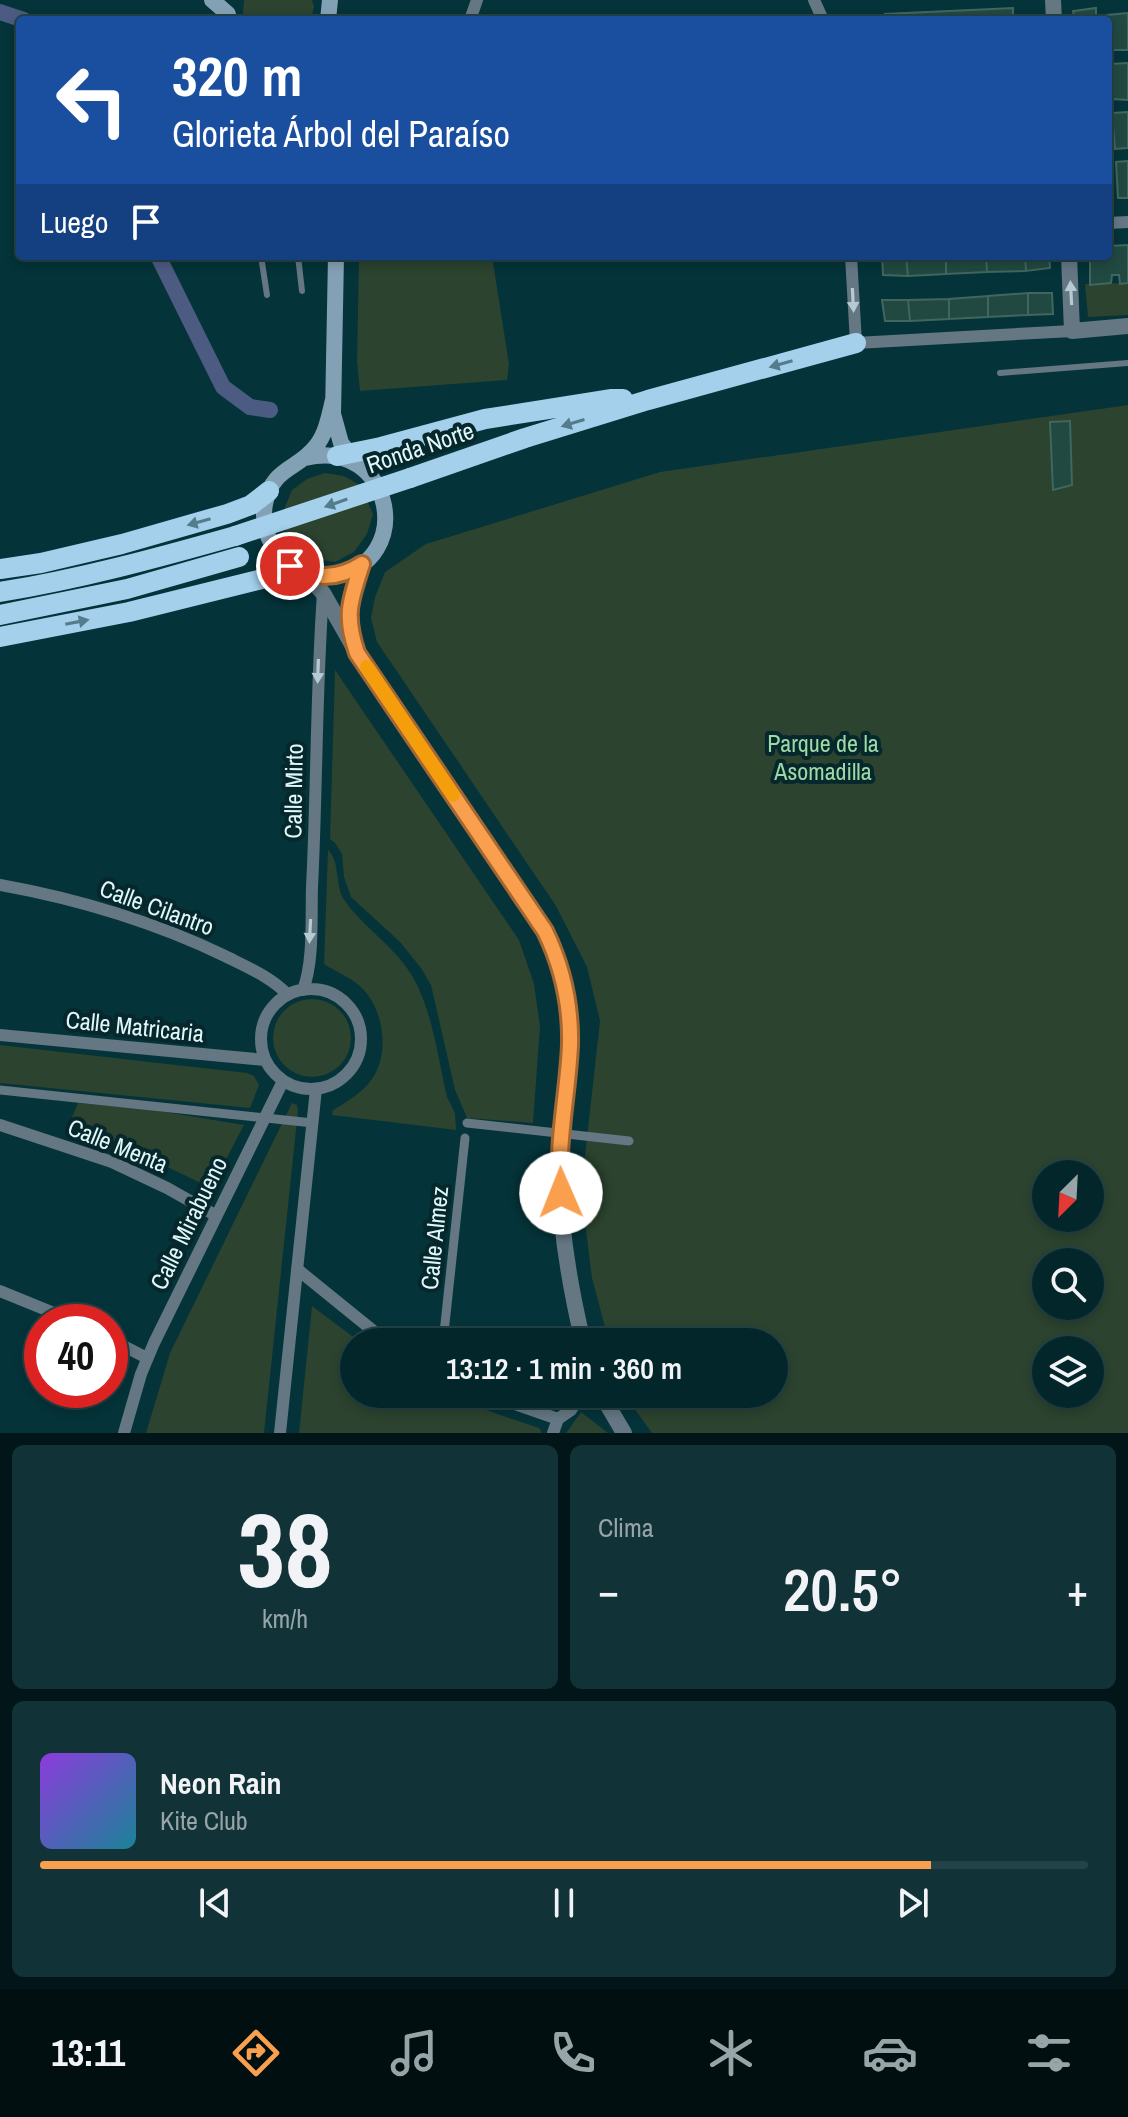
<!DOCTYPE html>
<html lang="es">
<meta charset="utf-8">
<style>
body{margin:0;font-family:"Archivo Narrow",sans-serif;background:#113237;color:#f1f3f6;height:100vh;display:flex;flex-direction:column;font-size:30px;white-space:nowrap}
*{box-sizing:border-box;margin:0}
p{font-size:26px;color:#97a5a9}
.icon{flex:none;width:44px;height:44px;fill:none;stroke:currentColor;stroke-width:2;stroke-linecap:round;stroke-linejoin:round}
.map{position:relative;height:1433px;overflow:hidden}
.details{display:flex;flex-direction:column;gap:12px;padding:12px;background:#021518;flex:1}
.details>*{flex:none}
.banner{position:absolute;left:16px;top:16px;width:1096px;height:244px;border-radius:8px;box-shadow:0 4px 12px #0003,0 0 0 2px #244347;background:#1a4fa0;color:#fff;overflow:hidden}
.needle{width:52px;rotate:204deg}
.fabs{position:absolute;left:1032px;top:1160px;display:grid;gap:16px}
.fabs a{display:grid;place-items:center;width:72px;height:72px;border-radius:50%;background:#03262b;box-shadow:0 4px 12px #0003,0 0 0 2px #244347;font-size:40px}
.speed{position:absolute;left:24px;top:1304px;display:flex;gap:16px;font-size:40px;font-weight:700;text-align:center}
.speed>*{display:grid;place-content:center;width:104px;height:104px;border-radius:50%;background:#03262b;box-shadow:0 4px 12px #0003,0 0 0 2px #244347;line-height:1}
.speed .limit{border:12px solid #d22;background:#fff;color:#111}
.pin{position:absolute;display:grid;place-items:center;width:68px;height:68px;color:#fff;margin:-34px;border:4px solid #fff;border-radius:50%;box-shadow:0 2px 8px #0007}
.me{position:absolute;width:88px;margin:-44px;rotate:359deg;stroke-linejoin:round;filter:drop-shadow(0 0 6px #0008)}
.turn{display:flex;align-items:center;gap:28px;height:168px;padding:0 24px;font-size:36px}
.turn .icon{width:104px;height:104px;stroke-width:2.5}
.turn b{display:block;font-size:56px;line-height:68px}
.then{display:flex;align-items:center;height:76px;padding:0 24px;background:#0003;gap:16px;font-size:30px}
.big{font-size:60px;font-weight:600;line-height:1.1}
.details .widget{flex:1;display:flex;flex-direction:column;justify-content:center;gap:12px;min-width:0;padding:0 28px;border-radius:12px;background:#113237}
.details .dial{align-items:center;gap:0}
.dial b{font-size:104px;line-height:1}
.song{display:flex;align-items:center;gap:24px}
.cover{width:96px;height:96px;border-radius:12px;background:linear-gradient(135deg,hsl(270 70% 55%),hsl(190 70% 35%))}
.played{height:8px;border-radius:4px;background:linear-gradient(90deg,#f99f4d 85%,#244347 85%)}
.keys{display:flex;justify-content:space-around;direction:ltr}
.heat{display:flex;justify-content:space-between;align-items:center;font-size:44px;direction:ltr}
.details .tiles{flex:1;display:grid;gap:12px;grid-template-columns:1fr 1fr}
.widget:last-child{grid-column:span 2}
.trip{position:absolute;left:340px;top:1328px;width:448px;height:80px;border-radius:40px;background:#03262b;box-shadow:0 4px 12px #0003,0 0 0 2px #244347;font-weight:600;line-height:80px;text-align:center}
.tabs{display:flex;height:128px;justify-content:space-around;align-items:center;background:#010f11;color:#97a5a9}
.tabs .icon{width:56px;height:56px}
.tabs .selected{color:#f99f4d}
.tabs b{font-size:36px;color:#f1f3f6}
.map>svg:first-child{display:block}
</style>
<div class="map">
<svg width="1128" height="1433" viewBox="0 0 1128 1433">
<rect width="100%" height="100%" fill="#043339"/>
<path fill="#2b432f" fill-rule="evenodd" d="M244,0H312L314,7L311,19L246,20L243,12Z
M359,256H492L509,364L507,380L360,391L357,362Z
M1128,283V315L1088,317L1085,284Z
M1128,405V1433H652L634,1408L628,1394H774V1342H609L592,1278L581,1191L600,1021L587,967L556,906L377,642L371,618L375,597L385,572L426,544L660,472ZM1046,1174H1090V1218H1046ZM1046,1262H1090V1306H1046ZM1046,1350H1090V1394H1046Z
M325,473L344,476L360,485L373,514L367,534L354,552L335,562L309,558L294,546L287,536L284,526L285,507L292,490L307,479Z
M335,670L519,940L534,984L540,1026L533,1123L467,1118L455,1090L431,985L421,968L400,942L351,897L344,877L342,854L335,843L330,839Z
M328,850C341,862 334,886 345,901C364,928 393,945 411,974C432,1008 438,1058 447,1097L455,1113L456,1130L332,1115L333,1110C347,1102 362,1093 372,1079C390,1053 384,1009 361,987C350,977 336,972 324,964Z
M273 1038a39 39 0 1 1 78 0a39 39 0 1 1-78 0Z
M0,1045L247,1073L254,1076L259,1085L250,1108L0,1083Z
M78,1103L147,1109L244,1125L211,1188L128,1148L69,1124Z
M292,1103L297,1105L298,1111L264,1433H146L170,1353Z
M312,1306L360,1342H354V1394H446L474,1406L539,1428L542,1433H299Z
M581,1412L608,1433H566Z"/>
<g fill="none" stroke-linecap="round" stroke-linejoin="round">
<path stroke="#4c5b81" stroke-width="16" d="M0,12L24,20
M158,256L223,387L250,407L270,410"/>
</g>
<path fill="#214941" stroke="#3f675e" stroke-width="2" d="M1013,8V20H886L885,14Z
M1096,8V20H1075L1073,11Z
M1128,13V50H1109L1107,15Z
M1128,63V100L1112,99L1110,64Z
M1128,112V148L1115,149L1112,113Z
M1128,161V198H1118L1116,162Z
M1128,245V283L1120,284L1119,275H1112L1111,283L1090,285V256H1108V246Z
M882,256H906L908,276L883,275Z
M906,256H946V274L908,276Z
M946,256H986L987,272L946,274Z
M986,256H1025L1026,271L987,272Z
M1025,256H1049L1050,268L1026,271Z
M1028,293V315L988,317V296Z
M1028,293H1052L1053,314L1028,315Z
M988,296V317L949,319V299Z
M949,299V319L910,321L908,300Z
M882,300H908L910,321H885Z
M1070,421L1072,485L1053,490L1050,422Z"/>
<g fill="none" stroke-linecap="round" stroke-linejoin="round">
<path stroke="#647783" stroke-width="6" d="M261,256L267,295
M298,256L302,291
M1000,373L1128,363"/>
<path stroke="#647783" stroke-width="9" d="M0,1090L313,1123
M443,1342L465,1138"/>
<path stroke="#647783" stroke-width="12" d="M814,0L823,20
M470,20L477,0
M1108,223L1128,222
M851,256L856,343L1072,331
M0,885C78,899 154,922 225,956C247,967 271,977 288,995
M261 1039a50 50 0 1 1 100 0a50 50 0 1 1-100 0Z
M303,990C314,961 311,918 312,887C317,789 316,691 323,593
M0,1035L265,1060
M0,1125L112,1162L167,1188L215,1215
M297,1269L387,1342
M0,1291L76,1322
M110,1339L147,1358
M486,1394L558,1419
M124,1433L141,1374L154,1343L283,1081
M280,1433L316,1089
M553,1433L558,1419L571,1410L581,1394"/>
<path stroke="#647783" stroke-width="16" d="M1053,0L1054,20
M1069,256L1072,331L1128,326
M305,573L323,593L357,653L545,931C561,966 571,1004 570,1044C569,1086 557,1129 559,1172C560,1229 570,1287 583,1342
M351,636C347,611 354,589 362,564
M601,1394L624,1433"/>
<path stroke="#83a1b4" stroke-width="16" d="M212,0L228,14
M328,20L330,0
M336,256L333,414L341,443L355,461
M305,458C393,436 417,563 334,575C318,578 301,574 288,564C270,549 261,526 265,504C272,467 298,470 316,446C326,434 329,416 333,400"/>
<path stroke="#a4d0ec" stroke-width="20" d="M337,456L381,447L485,419L612,399H623
M410,478L525,438L648,400L856,343
M0,569L41,563L122,544L227,514L251,505L269,491
M0,592C80,579 157,558 235,536
M0,615L127,589L239,557
M0,637L129,612L298,570"/>
<path stroke="#647783" stroke-width="9" d="M467,1123L629,1141"/>
<path stroke="#a4d0ec" stroke-width="20" d="M235,536L410,478"/>
</g>
<defs><path id="oneway-solid" d="M-6-.8H1V-3.2L6.5 0L1 3.2V.8H-6Z" transform="scale(2)"/></defs>
<g fill="#b5cbd1">
<use href="#oneway-solid" transform="translate(1071 293) rotate(-93)"/>
<use href="#oneway-solid" transform="translate(853 300) rotate(87)"/>
<use href="#oneway-solid" transform="translate(318 671) rotate(92)"/>
<use href="#oneway-solid" transform="translate(310 931) rotate(93)"/>
</g>
<g fill="#557c8c">
<use href="#oneway-solid" transform="translate(781 364) rotate(164)"/>
<use href="#oneway-solid" transform="translate(573 423) rotate(163)"/>
<use href="#oneway-solid" transform="translate(336 503) rotate(161)"/>
<use href="#oneway-solid" transform="translate(199 522) rotate(164)"/>
<use href="#oneway-solid" transform="translate(77 622) rotate(-11)"/>
</g>
<g fill="none" stroke-linecap="round" stroke-linejoin="round">
<defs>
<path id="route" d="M290,566C314,580 339,579 362,564C350,601 344,615 357,653L545,931C562,966 571,1005 570,1045C568,1094 556,1143 561,1193"/>
</defs>
<use href="#route" stroke="#a26732" stroke-width="20"/>
<use href="#route" stroke="#f99f4d" stroke-width="14"/>
<path stroke="#f59e0b" stroke-width="14" d="M367,667L453,795"/>
</g>
<g text-anchor="middle" dominant-baseline="central" stroke-width="8" stroke-linejoin="round" paint-order="stroke">
<g font-size="24" fill="#e1f8fb" stroke="#06282c">
<text transform="translate(420 447) rotate(-19)">Ronda Norte</text>
<text transform="translate(293 791) rotate(-89)">Calle Mirto</text>
<text transform="translate(157 907) rotate(20)">Calle Cilantro</text>
<text transform="translate(135 1026) rotate(6)">Calle Matricaria</text>
<text transform="translate(118 1145) rotate(22)">Calle Menta</text>
<text transform="translate(188 1223) rotate(-64)">Calle Mirabueno</text>
<text transform="translate(434 1238) rotate(-84)">Calle Almez</text>
</g>
<g font-size="24" fill="#9cd9a5" stroke="#06282c">
<text x="823" y="743">Parque de la<tspan x="823" dy="28">Asomadilla</tspan></text>
</g>
</g>
</svg>
<div class="fabs">
<a><svg class="needle" viewBox="-14 -14 28 28"><path d="M0-13l5 13h-10z" fill="#e53935"/><path d="M0 13l5-13h-10z" fill="#97a5a9"/></svg></a>
<a><svg class="icon" aria-label="search" viewBox="0 0 24 24"><circle cx="10" cy="10" r="6"/><path d="M15 15l6 6"/></svg></a>
<a><svg class="icon" aria-label="layers" viewBox="0 0 24 24"><path d="M12 4l9 5-9 5-9-5zM3 14l9 5 9-5"/></svg></a>
</div>
<div class="speed"><div class="limit">40</div></div>
<div class="pin" style="left:290px;top:566px;background:#d93025"><svg class="icon" aria-label="arrive" viewBox="0 0 24 24"><path d="M6 21V4h12l-3 4 3 4H6"/></svg></div>
<svg class="me" style="left:561px;top:1193px" viewBox="-20 -20 40 40"><circle r="19" fill="#fff"/><path d="M0-13L10 11 0 6-10 11z" fill="#f99f4d"/></svg>
<div class="trip">13:12 · 1 min · 360 m</div>
<div class="banner">
<div class="turn"><svg class="icon" aria-label="left" viewBox="0 0 24 24"><path d="M17 20v-9H6M10 6l-5 5 5 5"/></svg><div><b>320 m</b>Glorieta Árbol del Paraíso</div></div>
<div class="then">Luego<svg class="icon" aria-label="arrive" viewBox="0 0 24 24"><path d="M6 21V4h12l-3 4 3 4H6"/></svg></div>
</div>
</div>
<section class="details">
<div class="tiles">
<div class="widget dial"><b>38</b><p>km/h</p></div>
<div class="widget"><p>Clima</p>
<div class="heat"><a>−</a><b class="big">20.5°</b><a>+</a></div>
</div>
<div class="widget">
<div class="song"><i class="cover"></i><div><b>Neon Rain</b><p>Kite Club</p></div></div>
<div class="played"></div>
<div class="keys"><svg class="icon" aria-label="previous" viewBox="0 0 24 24"><path d="M18 5L8 12l10 7zM5 5v14"/></svg><svg class="icon" aria-label="pause" viewBox="0 0 24 24"><path d="M8 5v14M16 5v14"/></svg><svg class="icon" aria-label="next" viewBox="0 0 24 24"><path d="M6 5l10 7-10 7zM19 5v14"/></svg></div>
</div>
</div>
</section>
<nav class="tabs">
<b>13:11</b>
<svg class="icon selected" aria-label="directions" viewBox="0 0 24 24"><path d="M12 3l9 9-9 9-9-9zM9 14v-3h6M13 9l2 2-2 2"/></svg>
<svg class="icon" aria-label="music" viewBox="0 0 24 24"><path d="M9 18V5l10-2v13"/><circle cx="6" cy="18" r="3"/><circle cx="16" cy="16" r="3"/></svg>
<svg class="icon" aria-label="phone" viewBox="0 0 24 24"><path d="M5 4h4l2 5-3 2q2 4 5 5l2-3 5 2v4C11 20 4 13 5 4z"/></svg>
<svg class="icon" aria-label="climate" viewBox="0 0 24 24"><path d="M12 3v18M4 7l16 10M4 17L20 7"/></svg>
<svg class="icon" aria-label="car" viewBox="0 0 24 24"><path d="M5 17H2v-5l4-1 3-4h7l3 4 3 1v5h-3M9 17h6M6 11h13"/><circle cx="7" cy="17" r="2"/><circle cx="17" cy="17" r="2"/></svg>
<svg class="icon" aria-label="filters" viewBox="0 0 24 24"><path d="M4 7h16M4 17h16"/><circle cx="9" cy="7" r="2"/><circle cx="15" cy="17" r="2"/></svg>
</nav>
